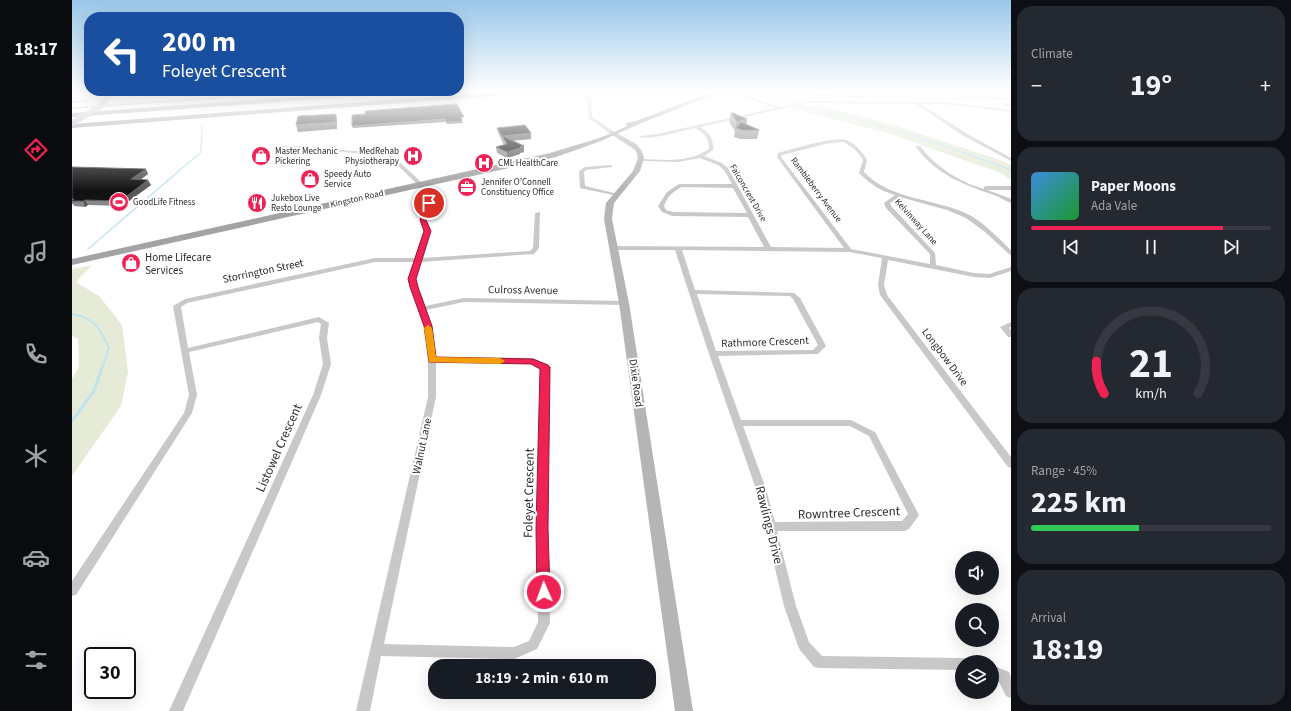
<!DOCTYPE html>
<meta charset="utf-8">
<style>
body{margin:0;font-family:"Source Sans 3",sans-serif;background:#242831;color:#f1f3f6;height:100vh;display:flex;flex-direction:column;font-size:15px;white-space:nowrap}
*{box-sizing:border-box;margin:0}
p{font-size:13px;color:#9ea1a6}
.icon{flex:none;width:22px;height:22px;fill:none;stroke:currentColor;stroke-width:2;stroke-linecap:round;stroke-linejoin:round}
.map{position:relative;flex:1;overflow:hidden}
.side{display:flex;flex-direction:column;gap:6px;padding:6px;background:#0d0f14;width:280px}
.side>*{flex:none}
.banner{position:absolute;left:12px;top:12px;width:380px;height:84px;border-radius:16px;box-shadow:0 4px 16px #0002;background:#1a4fa0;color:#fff;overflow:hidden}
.controls{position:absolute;left:883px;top:551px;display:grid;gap:8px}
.controls a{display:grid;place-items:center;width:44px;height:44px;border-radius:50%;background:#171b24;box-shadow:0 4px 16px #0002;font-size:20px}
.speed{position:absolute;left:12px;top:647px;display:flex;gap:8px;font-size:20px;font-weight:700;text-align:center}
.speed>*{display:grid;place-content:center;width:52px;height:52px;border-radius:50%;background:#171b24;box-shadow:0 4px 16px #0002;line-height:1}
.speed .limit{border:2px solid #111;border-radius:6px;background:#fff;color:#111}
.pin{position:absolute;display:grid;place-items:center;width:34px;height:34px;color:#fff;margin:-17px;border:2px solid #fff;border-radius:50%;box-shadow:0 1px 4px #0007}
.me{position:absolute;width:44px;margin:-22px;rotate:358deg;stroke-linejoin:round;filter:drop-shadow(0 0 3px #0008)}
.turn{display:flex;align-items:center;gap:14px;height:84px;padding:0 12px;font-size:18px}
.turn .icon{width:52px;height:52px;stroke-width:2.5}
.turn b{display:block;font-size:28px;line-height:34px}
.big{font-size:30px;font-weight:700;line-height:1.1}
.side .tile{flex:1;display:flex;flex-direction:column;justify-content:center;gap:6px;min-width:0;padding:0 14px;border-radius:16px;background:#242831}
.side .dial{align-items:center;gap:0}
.dial svg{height:104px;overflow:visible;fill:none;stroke:#363941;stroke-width:7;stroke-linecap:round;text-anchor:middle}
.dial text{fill:#f1f3f6;stroke:none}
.song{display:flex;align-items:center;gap:12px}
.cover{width:48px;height:48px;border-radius:6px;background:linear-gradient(135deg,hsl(210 70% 55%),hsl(130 70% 35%))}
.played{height:4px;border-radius:2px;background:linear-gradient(90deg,#ee2254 80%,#363941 80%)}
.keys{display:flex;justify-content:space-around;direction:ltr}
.heat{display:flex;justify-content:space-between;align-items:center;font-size:22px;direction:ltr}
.charge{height:6px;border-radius:3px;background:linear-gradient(90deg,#34c759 45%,#363941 0)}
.trip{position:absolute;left:356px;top:659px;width:228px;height:40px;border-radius:16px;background:#171b24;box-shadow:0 4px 16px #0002;font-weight:700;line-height:40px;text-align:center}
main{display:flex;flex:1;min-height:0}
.dock{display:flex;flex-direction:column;width:72px;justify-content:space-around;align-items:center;background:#090b0e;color:#9ea1a6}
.dock .icon{width:28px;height:28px}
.dock .on{color:#ee2254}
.dock b{font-size:18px;color:#f1f3f6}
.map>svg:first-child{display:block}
</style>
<main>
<nav class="dock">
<b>18:17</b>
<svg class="icon on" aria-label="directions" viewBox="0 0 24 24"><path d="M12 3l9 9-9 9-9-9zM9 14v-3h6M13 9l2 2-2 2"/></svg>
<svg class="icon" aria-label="music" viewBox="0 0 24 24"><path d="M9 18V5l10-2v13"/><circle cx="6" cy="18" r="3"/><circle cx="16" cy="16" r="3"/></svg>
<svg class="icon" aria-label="phone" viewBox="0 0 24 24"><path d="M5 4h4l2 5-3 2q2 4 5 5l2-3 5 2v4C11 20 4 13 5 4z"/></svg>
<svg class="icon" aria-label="climate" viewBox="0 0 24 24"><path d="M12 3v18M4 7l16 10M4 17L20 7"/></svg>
<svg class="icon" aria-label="car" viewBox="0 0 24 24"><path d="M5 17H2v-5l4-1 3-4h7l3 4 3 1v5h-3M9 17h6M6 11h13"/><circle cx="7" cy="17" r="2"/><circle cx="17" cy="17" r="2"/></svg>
<svg class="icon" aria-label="filters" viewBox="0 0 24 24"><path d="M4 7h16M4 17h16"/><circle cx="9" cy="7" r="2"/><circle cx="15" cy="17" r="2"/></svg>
</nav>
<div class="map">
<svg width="939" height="711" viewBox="0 0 939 711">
<rect width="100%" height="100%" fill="#fff"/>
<path fill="#e5ebd7" d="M746,105L819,124L928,160L939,165V180L929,173L818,134L716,107Z
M20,265L4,282L27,296L50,325L56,372L49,406L0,476V379L7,367L6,339L0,336V269Z"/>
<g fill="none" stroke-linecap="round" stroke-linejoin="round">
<path stroke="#c2e3ec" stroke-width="1.5" d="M682,95L717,102
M726,105C799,121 869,143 939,170
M16,249L129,152L130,125"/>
<path stroke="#c2e3ec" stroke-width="2" d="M0,314C23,318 28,328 37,348L31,366"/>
<path stroke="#c2e3ec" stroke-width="3" d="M0,421L22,391L31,365"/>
<path fill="#c8c8c8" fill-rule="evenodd" d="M826,91H843L801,95L799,94Z
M510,93H512L519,98L520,117L541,131V133H537L517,118L515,98L510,95Z
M671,94L708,107L734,101L871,102L939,110V112L871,104H849L894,133L939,158V161L890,135L844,104L734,103L628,127C637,132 642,139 641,150L632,156L650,163L656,168L699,247L772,248L705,157L706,153C722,149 758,137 773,140C782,142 791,152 795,160L792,172C818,199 857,198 891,212C910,220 924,236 939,250V255L937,254L913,232L894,218L875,210L828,197L818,203L820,207L863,253L864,265L902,273L917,274L939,267V271L918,278L902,277L816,260L812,285L815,295L939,457V468L936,467L808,295L806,285L810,258L777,252L610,250L623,290L722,293L728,298L754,346L746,354H743L646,356L669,420H779L803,432L847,515L837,529L833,531H705L724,606L737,642L750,656L890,658L895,659L896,662H890V670L747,668L742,667L728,650L726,646L712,606L684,489L635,348L603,250H543L540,248L543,246L692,247L676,217L600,216L590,212L586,206L595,192L607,184H660L652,170L646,165L628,158L606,162L570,161L568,160L570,159C593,160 617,163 637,149C638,139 632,133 623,128C613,130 575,141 568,137V136L585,134L703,108L670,96ZM771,142C779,146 787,152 791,160L787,173C798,184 809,191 823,195L812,203L814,208L858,254V264L779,249L709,157L710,155L757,143ZM610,187L661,188L675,213L601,212L594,210L592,206C595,197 601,191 610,187ZM625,294L718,296L721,299L746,345L741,350L644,351ZM671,426H778L797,436L836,514L830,521L703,522L694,489Z
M933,103H939V105H937L938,108H936L932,105Z
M204,146H225L319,154L347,180L358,193L360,203L354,220L358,231L350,258L458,251L461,248L463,213L468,212L467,248L462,254L349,262L343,279L353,306L392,298L552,301L556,303L552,305L392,302L354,310L360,326L364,357L461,358L476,365L477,367L475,529L478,623L465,649L442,659L309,656L298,711H284L356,397V360L352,326L337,279L342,262H303L115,303L109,307L116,348L247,317L257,323L255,338L259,364L249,395L111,711H97L241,395L251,364L247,338L249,324L246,322L117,352L125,395L120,413L4,595L0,596V581L112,413L117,395L101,306L113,299L303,258H343L352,231L348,220L354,203L352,193L343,182L316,156L225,148H204ZM364,363L460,364L469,368L465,529L466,622L457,641L442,647L312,644L364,397Z
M844,146H848C863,166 887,182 912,189V187L914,186H939V190H915L937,198L939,199V203C933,201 928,197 922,195C891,184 864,175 844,147Z
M538,165H540V167L514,170L512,172L513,186L546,194V196L508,188L507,171L513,167Z
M939,322V327L937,328L939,330V337H936L928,327Z
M920,665L937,672L939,677V698L934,696L927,682L920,679Z"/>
<path fill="#b5b5b5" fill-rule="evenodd" d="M39,91H45L38,98H34V96Z
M537,131H541L564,144L570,151L572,158L568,171L542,203L540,219L557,303L621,711H603L547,303L532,219L534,203L561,171L566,158L564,151L559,147L537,133Z"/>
<path fill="#a3a3a3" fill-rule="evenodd" d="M643,91H651L567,124L529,141L484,157L437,168L0,265V259L478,153C504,145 532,138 555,126L554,124L555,123L564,121Z"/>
<path fill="#929292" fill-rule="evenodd" d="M303,91H334L331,93L0,117V113Z
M435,91H464L461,93L0,128V124Z"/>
<path stroke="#808080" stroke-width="1.5" stroke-dasharray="2 1.5" stroke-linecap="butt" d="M678,91L782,97L939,98
M0,102L18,101
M0,108L248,91"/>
<path stroke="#b5b5b5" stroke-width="6" d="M0,123L27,107L36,97"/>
</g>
<path fill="#888" d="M659,113L674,125L687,130L685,139H668L662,137L663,131L657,122Z
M425,128L459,139L440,141L452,146V152L448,153V154L435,158L425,153L424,147L432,145L426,133Z
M0,167L76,174L68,180L79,185L50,206L16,205L13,207L2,206L1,204H0Z"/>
<path fill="#595959" d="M264,114L265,120V129L226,132L224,125Z
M373,119V122L281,128L280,126Z
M675,119L674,128H664L663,131L665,122Z
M390,121L391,123L375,124L374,122Z
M459,133V139L433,141L431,136Z
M452,146V152L448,153V154L435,158V152Z
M74,169L76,174L62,184L59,179Z
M76,180L79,185L50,206L48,201Z
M13,200L16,205L13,207L11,201Z"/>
<path fill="#121212" stroke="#595959" d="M385,104L392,117H389L390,121L374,122L373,119L280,126V115L293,114V111Z
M659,113H661L675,119L665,122Z
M264,114V122L224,125L226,116Z
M669,122L687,130H670L664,128Z
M453,125L459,133L431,136L452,146L448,147V148L435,152L424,147L435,144L425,128Z
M0,167L74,169L59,179L76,180L48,201L13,200L11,201H0L2,199H0Z"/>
<linearGradient id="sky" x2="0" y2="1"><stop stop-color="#99c7ea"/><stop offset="0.48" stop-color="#fff"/><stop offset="1" stop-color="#fff" stop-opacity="0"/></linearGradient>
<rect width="939" height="191" fill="url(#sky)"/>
<path fill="#ee2254" stroke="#9b1637" d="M355,201L360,203L354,220L359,231L344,279L346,287L360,326L364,357L461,359L476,365L478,367L476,529L478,592L476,596L472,598L467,596L465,592L464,529L468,369L459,364L357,362L352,326L338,287L336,279L352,231L348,220Z"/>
<path fill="#f59e0b" d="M356,325L360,328L364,357L428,358L433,361L428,364L357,362L352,328Z"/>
<defs>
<symbol id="shop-disc" viewBox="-11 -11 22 22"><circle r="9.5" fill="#ee2254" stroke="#fff"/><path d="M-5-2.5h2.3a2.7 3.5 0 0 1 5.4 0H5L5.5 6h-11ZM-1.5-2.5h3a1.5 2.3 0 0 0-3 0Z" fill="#fff"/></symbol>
<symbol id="hospital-disc" viewBox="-11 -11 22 22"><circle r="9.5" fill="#ee2254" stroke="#fff"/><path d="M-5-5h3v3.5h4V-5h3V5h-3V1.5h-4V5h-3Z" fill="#fff"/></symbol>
<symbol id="office-disc" viewBox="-11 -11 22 22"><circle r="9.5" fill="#ee2254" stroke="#fff"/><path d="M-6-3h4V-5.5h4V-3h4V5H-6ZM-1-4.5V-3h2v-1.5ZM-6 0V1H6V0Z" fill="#fff"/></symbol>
<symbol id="stadium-disc" viewBox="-11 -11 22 22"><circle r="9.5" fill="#ee2254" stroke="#fff"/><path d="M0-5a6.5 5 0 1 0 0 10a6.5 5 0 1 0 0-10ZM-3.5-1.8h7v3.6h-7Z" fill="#fff"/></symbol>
<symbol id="restaurant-disc" viewBox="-11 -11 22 22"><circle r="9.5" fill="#ee2254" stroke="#fff"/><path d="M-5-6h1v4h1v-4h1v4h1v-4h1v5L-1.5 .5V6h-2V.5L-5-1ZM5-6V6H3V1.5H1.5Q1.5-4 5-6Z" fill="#fff"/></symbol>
</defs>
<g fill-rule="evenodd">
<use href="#shop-disc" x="178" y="145" width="22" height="22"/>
<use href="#hospital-disc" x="330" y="145" width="22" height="22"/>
<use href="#hospital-disc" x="401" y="152" width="22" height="22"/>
<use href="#shop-disc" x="227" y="168" width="22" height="22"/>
<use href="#office-disc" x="384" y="176" width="22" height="22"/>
<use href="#stadium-disc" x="36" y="191" width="22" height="22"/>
<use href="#restaurant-disc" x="174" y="192" width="22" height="22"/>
<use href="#shop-disc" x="48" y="252" width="22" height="22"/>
</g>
<g text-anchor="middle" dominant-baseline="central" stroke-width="4" stroke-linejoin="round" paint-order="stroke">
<g font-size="9" fill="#2b2b2b" stroke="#fff" text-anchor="start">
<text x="203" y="151">Master Mechanic<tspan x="203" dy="10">Pickering</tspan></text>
<text x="327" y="151" text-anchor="end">MedRehab<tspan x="327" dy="10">Physiotherapy</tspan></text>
<text x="426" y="163">CML HealthCare</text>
<text x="252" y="174">Speedy Auto<tspan x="252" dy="10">Service</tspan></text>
<text x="409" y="182">Jennifer O’Connell<tspan x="409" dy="10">Constituency Office</tspan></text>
<text x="199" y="198">Jukebox Live<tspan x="199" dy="10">Resto Lounge</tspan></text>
<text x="61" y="202">GoodLife Fitness</text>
</g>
<g font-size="9" fill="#2b2b2b" stroke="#fff">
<text transform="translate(744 190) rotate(53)">Rambleberry Avenue</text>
<text transform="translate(676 193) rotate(60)">Falconcrest Drive</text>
<text transform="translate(285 199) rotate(-13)">Kingston Road</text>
<text transform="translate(844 222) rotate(48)">Kelvinway Lane</text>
</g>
<g font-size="11" fill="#2b2b2b" stroke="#fff" text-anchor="start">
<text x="73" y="257">Home Lifecare<tspan x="73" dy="13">Services</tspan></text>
</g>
<g font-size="11" fill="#2b2b2b" stroke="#fff">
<text transform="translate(191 271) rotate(-12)">Storrington Street</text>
<text transform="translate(451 290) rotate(1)">Culross Avenue</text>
<text transform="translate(693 342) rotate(-2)">Rathmore Crescent</text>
<text transform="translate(873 357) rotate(53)">Longbow Drive</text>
<text transform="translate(564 383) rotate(82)">Dixie Road</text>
<text transform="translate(350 446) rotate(-78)">Walnut Lane</text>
</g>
<g font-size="13" fill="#2b2b2b" stroke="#fff">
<text transform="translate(207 448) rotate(-66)">Listowel Crescent</text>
<text transform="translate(457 493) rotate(-89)">Foleyet Crescent</text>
<text transform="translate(777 513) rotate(-2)">Rowntree Crescent</text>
<text transform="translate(697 525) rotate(76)">Rawlings Drive</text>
</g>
</g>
</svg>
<div class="controls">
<a><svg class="icon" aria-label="sound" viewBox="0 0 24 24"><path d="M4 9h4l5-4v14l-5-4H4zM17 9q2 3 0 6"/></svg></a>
<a><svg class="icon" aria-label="search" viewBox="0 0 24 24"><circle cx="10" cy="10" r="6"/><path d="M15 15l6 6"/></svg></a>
<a><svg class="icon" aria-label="layers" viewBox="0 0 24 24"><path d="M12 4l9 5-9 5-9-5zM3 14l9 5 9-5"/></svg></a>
</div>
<div class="speed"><div class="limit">30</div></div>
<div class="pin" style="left:357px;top:203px;background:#d93025"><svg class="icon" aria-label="arrive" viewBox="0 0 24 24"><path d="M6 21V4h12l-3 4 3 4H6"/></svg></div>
<svg class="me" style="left:472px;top:592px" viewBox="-20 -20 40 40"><circle r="17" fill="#ee2254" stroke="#fff" stroke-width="3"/><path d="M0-11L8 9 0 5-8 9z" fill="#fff"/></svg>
<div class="trip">18:19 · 2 min · 610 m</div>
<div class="banner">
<div class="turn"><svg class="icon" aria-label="left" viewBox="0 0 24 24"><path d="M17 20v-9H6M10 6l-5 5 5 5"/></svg><div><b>200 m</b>Foleyet Crescent</div></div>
</div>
</div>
<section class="side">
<div class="tile"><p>Climate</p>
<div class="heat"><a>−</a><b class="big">19°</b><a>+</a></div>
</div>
<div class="tile">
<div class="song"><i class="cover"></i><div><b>Paper Moons</b><p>Ada Vale</p></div></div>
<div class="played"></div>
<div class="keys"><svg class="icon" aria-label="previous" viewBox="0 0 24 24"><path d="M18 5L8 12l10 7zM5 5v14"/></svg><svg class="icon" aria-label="pause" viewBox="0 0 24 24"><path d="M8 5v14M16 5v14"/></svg><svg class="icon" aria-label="next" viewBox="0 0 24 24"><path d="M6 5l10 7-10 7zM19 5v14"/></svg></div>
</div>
<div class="tile dial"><svg viewBox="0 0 100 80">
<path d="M14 69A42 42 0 1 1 86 69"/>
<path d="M14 69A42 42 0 0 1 8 44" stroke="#ee2254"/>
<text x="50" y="56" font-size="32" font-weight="700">21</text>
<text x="50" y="72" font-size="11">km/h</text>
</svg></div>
<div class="tile"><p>Range · 45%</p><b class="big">225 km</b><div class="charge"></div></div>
<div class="tile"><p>Arrival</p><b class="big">18:19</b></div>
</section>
</main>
